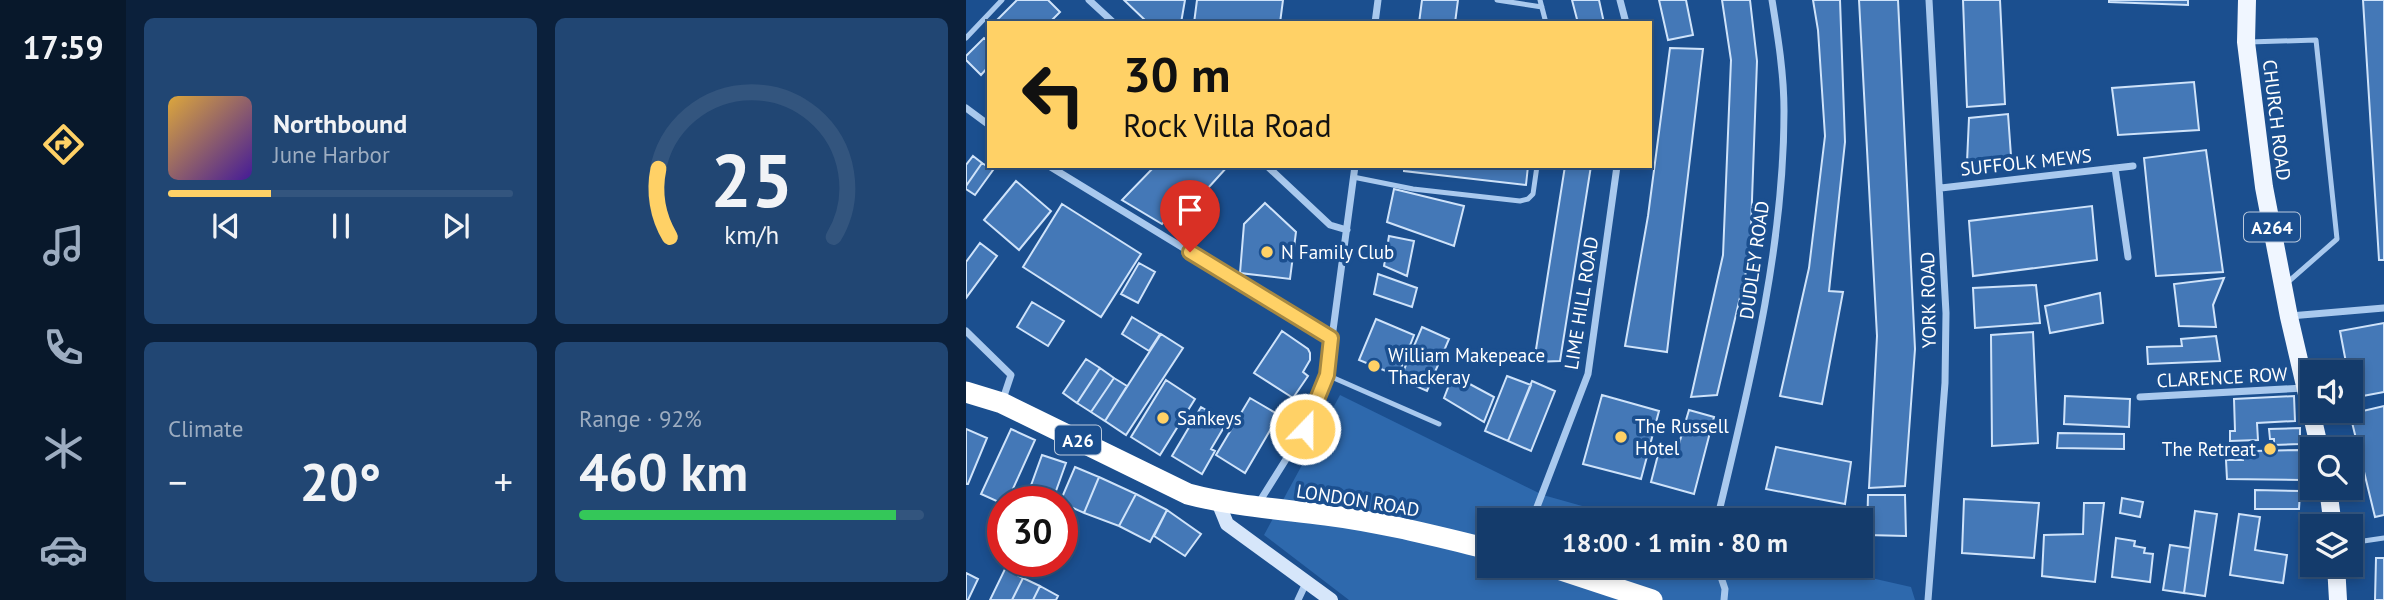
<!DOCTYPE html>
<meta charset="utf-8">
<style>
body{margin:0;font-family:"PT Sans",sans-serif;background:#214673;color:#f1f3f6;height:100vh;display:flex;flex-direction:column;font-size:26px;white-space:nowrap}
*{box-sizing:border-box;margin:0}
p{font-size:23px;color:#9dadc1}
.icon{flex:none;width:38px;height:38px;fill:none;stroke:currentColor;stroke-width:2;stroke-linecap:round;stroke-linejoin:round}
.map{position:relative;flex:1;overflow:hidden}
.drawer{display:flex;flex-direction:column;gap:18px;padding:18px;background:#0b203b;width:840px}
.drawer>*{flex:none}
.hud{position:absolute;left:21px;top:21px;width:665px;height:147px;border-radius:0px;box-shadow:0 4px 10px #0003,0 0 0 2px #33557e;background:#ffd166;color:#111;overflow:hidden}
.buttons{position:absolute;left:1334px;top:360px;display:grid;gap:14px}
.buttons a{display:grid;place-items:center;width:63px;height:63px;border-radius:0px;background:#143b6b;box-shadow:0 4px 10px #0003,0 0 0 2px #33557e;font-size:35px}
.speed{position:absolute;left:21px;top:486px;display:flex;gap:14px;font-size:35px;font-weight:700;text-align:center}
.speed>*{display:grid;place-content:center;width:91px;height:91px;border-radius:50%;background:#143b6b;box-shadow:0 4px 10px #0003,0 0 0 2px #33557e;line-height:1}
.speed .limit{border:10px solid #d22;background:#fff;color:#111}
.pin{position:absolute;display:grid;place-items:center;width:60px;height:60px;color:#fff;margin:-72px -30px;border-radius:50% 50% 50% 0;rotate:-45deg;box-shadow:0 0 7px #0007}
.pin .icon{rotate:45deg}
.me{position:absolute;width:77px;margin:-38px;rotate:22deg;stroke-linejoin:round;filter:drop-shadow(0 0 5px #0008)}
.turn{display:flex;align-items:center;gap:24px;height:147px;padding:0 21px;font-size:32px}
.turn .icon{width:91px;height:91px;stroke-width:2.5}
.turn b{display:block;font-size:49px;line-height:60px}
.big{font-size:52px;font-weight:800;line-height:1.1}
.drawer .card{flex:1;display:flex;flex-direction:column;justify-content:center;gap:10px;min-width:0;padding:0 24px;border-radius:10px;background:#214673}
.drawer .dial{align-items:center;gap:0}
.dial svg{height:182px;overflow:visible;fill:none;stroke:#33557e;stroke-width:7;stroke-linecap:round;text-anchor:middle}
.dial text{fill:#f1f3f6;stroke:none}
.song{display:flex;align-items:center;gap:21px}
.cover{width:84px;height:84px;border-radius:10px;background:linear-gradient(135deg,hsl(40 70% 55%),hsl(260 70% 35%))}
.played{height:7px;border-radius:4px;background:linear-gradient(90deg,#ffd166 30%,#33557e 30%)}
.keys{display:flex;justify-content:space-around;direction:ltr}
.heat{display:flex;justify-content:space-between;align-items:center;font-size:38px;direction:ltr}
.charge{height:10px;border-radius:5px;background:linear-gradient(90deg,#34c759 92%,#33557e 0)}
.drawer .tiles{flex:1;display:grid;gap:18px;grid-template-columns:repeat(2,1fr)}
.trip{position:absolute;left:511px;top:508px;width:396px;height:70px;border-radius:0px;background:#143b6b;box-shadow:0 4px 10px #0003,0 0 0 2px #33557e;font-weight:800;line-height:70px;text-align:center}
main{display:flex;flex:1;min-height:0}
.menu{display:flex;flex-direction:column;width:126px;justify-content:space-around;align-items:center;background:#08182b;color:#9dadc1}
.menu .icon{width:49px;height:49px}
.menu .on{color:#ffd166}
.menu b{font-size:32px;color:#f1f3f6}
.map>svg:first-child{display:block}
</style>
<main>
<nav class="menu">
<b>17:59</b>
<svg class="icon on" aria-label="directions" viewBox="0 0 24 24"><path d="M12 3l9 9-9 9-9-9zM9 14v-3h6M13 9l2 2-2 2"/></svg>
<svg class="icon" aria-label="music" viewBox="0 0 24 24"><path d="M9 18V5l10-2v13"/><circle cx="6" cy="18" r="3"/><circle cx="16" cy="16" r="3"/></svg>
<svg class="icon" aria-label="phone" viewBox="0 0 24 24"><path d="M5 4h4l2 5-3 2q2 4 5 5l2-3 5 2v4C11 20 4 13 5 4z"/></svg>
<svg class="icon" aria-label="climate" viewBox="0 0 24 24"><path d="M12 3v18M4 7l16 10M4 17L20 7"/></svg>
<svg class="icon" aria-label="car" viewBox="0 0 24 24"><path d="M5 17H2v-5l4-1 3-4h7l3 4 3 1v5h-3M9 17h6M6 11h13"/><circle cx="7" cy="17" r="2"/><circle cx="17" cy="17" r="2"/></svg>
</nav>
<section class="drawer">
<div class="tiles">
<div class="card">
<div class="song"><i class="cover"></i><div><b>Northbound</b><p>June Harbor</p></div></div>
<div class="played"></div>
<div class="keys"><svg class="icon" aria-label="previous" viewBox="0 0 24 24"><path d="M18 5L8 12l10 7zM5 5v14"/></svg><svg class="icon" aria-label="pause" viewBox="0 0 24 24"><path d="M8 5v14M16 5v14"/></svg><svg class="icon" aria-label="next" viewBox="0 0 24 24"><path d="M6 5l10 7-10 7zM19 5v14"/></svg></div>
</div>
<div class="card dial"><svg viewBox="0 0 100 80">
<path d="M14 69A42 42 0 1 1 86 69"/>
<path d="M14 69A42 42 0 0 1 9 39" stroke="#ffd166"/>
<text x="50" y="56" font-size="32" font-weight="700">25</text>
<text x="50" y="72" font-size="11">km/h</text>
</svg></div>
<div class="card"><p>Climate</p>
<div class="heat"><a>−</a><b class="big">20°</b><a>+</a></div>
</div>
<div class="card"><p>Range · 92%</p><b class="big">460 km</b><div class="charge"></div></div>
</div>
</section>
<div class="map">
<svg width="1418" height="600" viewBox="0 0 1418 600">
<rect width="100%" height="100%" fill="#1b4f8f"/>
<path fill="#2e69ad" d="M374,395L577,495L666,520H523V565H848L945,587L949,600H383L298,535Z"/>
<path fill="#4478b7" stroke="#cfe3fa" stroke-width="2" d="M51,0H82L94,12L83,23H28Z
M158,0H219L215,23H182Z
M231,0H317L314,23H228Z
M456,0H492L489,23H453Z
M606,0H633L638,23H612Z
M693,0H720L727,35L702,40Z
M756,0H784L791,61L784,255L751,395L725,397L757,255L765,60Z
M847,0H874L879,142L863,291L877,292L856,404L814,396L843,268L859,136L852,30Z
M893,0H932L949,349L939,486L903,488L911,336Z
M997,0H1034L1039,104L1001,107Z
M1143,0H1222V5L1143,2Z
M1397,0H1418V260H1413Z
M18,38L23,42V66L15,75L0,60V56Z
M704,48L737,49L701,352L659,346L682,216Z
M1228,82L1233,130L1152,135L1146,88Z
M1042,114L1045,156L1001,162L1003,118Z
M1240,150L1257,272L1190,276L1178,158Z
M7,156L16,163L0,186V165Z
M16,163L27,170L9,195L0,189V186Z
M189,166H262L233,198L225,191L196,224L156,200Z
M438,166H562L560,185L438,171Z
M599,166H625L594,361L568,362Z
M50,181L85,211L53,250L18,220Z
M428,189L498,206L488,246L421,222Z
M299,203L330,232L324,279L274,273L278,224Z
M96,204L175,254L135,317L57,267Z
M1126,206L1131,260L1007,276L1003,221Z
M423,236L448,241L441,276L418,266Z
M14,243L31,256L0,298V262Z
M173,263L189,272L172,303L155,294Z
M412,274L451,288L446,307L408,294Z
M1258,278L1247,305L1250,327L1213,326L1208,284Z
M1070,285L1074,323L1009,328L1007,288Z
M1134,293L1137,323L1084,333L1079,306Z
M66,302L98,321L82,346L51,327Z
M166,317L194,334L183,351L156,334Z
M410,319L448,335L432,376L393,360Z
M1418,323V392L1386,398L1384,373H1382L1374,331Z
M456,327L483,339L461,391L434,379Z
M316,331L342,349L344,353V360L337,372L342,376L327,398L288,373Z
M1067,332L1072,443L1026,446L1025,335Z
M195,334L217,348L160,435L139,421Z
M1250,336L1254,361L1182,364L1181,347L1216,346L1215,339Z
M120,359L134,368L111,403L97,393Z
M134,368L148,378L125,412L111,403Z
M487,375L528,397L518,422L478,398Z
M541,376L565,385L542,441L519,431Z
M148,378L161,386L139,421L125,412Z
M200,380L229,399L194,455L165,437Z
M566,381L589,391L565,451L542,441Z
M636,395L693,411L675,479L617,464Z
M1099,396L1164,399L1163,427L1098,424Z
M1328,396L1329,421L1291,423L1292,440L1264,441V431H1269L1268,399Z
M284,398L313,415L279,473L250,455Z
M1418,406V515L1409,517L1384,414Z
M235,407L261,422L245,449L249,451L236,474L206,456Z
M723,410L748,417L728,494L685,482L693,451L710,454Z
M1334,428V444L1308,445V439H1304L1303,429Z
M0,429L21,438L2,484H0Z
M45,429L69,440L41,502L37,504L15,494Z
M1092,433L1158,434V449L1091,448Z
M810,447L885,462L879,504L800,489Z
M1335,450V480L1261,479L1260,460H1277V454L1287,453V451Z
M76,455L100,463L86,502H59Z
M109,467L133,477L118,513L94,502Z
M133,477L170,494L153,526L118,513Z
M1289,490L1334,491L1333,509H1289Z
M170,494L201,510L184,542L153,526Z
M902,495H939L940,536L901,535Z
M1156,498L1177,502L1174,517L1154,513Z
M998,499L1073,503L1068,558L996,553Z
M1118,503H1138L1129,582L1076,576L1078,535L1117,534Z
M201,510L235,534L219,556L188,536Z
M1229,511L1251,514L1239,596L1218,593Z
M1273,514L1294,517L1289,550L1321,555L1317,583L1264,575Z
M1150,538L1169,541L1168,546L1179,548L1178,553L1187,554L1184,582L1146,577Z
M1204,545L1224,548L1218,593L1197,590Z
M1410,558H1418V600H1409Z
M39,569L57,578L46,600H24Z
M0,573L12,579L2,600H0Z
M57,578L74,586L67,600H46Z
M74,586L92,596L90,600H67Z"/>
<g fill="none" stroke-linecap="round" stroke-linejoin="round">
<path stroke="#a9c9ee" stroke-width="5" d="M531,0L576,7
M574,0L580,23
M0,38L36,0
M1283,42L1350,40L1371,239L1322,282
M387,177L447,189L554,201L562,199L567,194L571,166
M361,375L473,424
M1384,543L1418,538"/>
<path stroke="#a9c9ee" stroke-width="7" d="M123,0L148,23
M654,0L660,23
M409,23L412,0
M0,108L23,125
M83,166L365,338
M301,166L364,225L381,230
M1149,168L1162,257
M975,188L1167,166
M1324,316L1418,308
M0,331L45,375L37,399
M1174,397L1338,388
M292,504L339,429L361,375L389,166
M566,520L622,374L651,166
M751,520C783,386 818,250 818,111C818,74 812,37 806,0
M751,565L759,589L758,600
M332,600L340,583
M962,600L979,383L980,313L963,0"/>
<path stroke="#d6e6fa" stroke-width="14" d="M252,502L261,524L365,600"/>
<path stroke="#f0f6ff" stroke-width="18" d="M1281,0L1280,42L1298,187L1323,317L1354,450
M1362,488L1367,527
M1370,565L1372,600"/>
<path stroke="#fff" stroke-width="21" d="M0,392L36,403L222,494C267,506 313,509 360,515C415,522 469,536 523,549
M580,565L686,600"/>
</g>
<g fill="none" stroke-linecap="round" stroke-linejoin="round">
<defs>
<path id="route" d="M224,252L365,338L361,375L339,429"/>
</defs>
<use href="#route" stroke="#a68842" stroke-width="18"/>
<use href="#route" stroke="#ffd166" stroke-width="12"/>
</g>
<g fill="#ffd166" stroke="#1b4f8f" stroke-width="2.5">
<circle cx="301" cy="252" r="7"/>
<circle cx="408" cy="366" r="7"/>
<circle cx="197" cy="418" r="7"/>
<circle cx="655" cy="437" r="7"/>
<circle cx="1304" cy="449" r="7"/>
</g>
<g text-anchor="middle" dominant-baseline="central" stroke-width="7" stroke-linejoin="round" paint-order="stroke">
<g fill="#1b4f8f" stroke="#bbcadd" stroke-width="2">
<rect x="1278" y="212.5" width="56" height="29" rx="5"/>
<rect x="89" y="425.5" width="46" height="29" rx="5"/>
</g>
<g font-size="18" font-weight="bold" fill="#fff">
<text x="1306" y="227">A264</text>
<text x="112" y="440">A26</text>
</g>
<g font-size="19" fill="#fff" stroke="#1b4f8f">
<text transform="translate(1311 120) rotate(83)">CHURCH ROAD</text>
<text transform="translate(1060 162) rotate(-6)">SUFFOLK MEWS</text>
<text transform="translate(788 260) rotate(-82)">DUDLEY ROAD</text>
<text transform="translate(962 300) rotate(-91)">YORK ROAD</text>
<text transform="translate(615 303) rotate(-81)">LIME HILL ROAD</text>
<text transform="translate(1256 377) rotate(-3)">CLARENCE ROW</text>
<text transform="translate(392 500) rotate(9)">LONDON ROAD</text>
</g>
<g font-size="19" fill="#fff" stroke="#1b4f8f" text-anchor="start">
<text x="315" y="252">N Family Club</text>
<text x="422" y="355">William Makepeace<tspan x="422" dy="22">Thackeray</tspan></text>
<text x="211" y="418">Sankeys</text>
<text x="669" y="426">The Russell<tspan x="669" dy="22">Hotel</tspan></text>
<text x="1290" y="449" text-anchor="end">The Retreat</text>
</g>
</g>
</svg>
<div class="buttons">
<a><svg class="icon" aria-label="sound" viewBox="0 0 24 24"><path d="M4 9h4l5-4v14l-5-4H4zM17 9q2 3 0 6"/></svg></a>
<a><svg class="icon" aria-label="search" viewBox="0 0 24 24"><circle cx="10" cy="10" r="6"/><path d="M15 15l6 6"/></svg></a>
<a><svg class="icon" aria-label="layers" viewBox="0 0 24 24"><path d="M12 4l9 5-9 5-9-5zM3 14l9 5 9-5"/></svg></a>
</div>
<div class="speed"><div class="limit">30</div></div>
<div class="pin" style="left:224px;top:252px;background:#d93025"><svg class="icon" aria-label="arrive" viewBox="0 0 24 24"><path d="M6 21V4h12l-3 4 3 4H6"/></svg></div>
<svg class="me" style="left:339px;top:429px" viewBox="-20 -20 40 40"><circle r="17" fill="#ffd166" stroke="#fff" stroke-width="3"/><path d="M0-11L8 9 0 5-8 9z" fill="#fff"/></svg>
<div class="trip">18:00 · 1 min · 80 m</div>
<div class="hud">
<div class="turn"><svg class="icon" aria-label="left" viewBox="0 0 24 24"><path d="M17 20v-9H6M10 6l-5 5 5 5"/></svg><div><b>30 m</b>Rock Villa Road</div></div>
</div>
</div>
</main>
